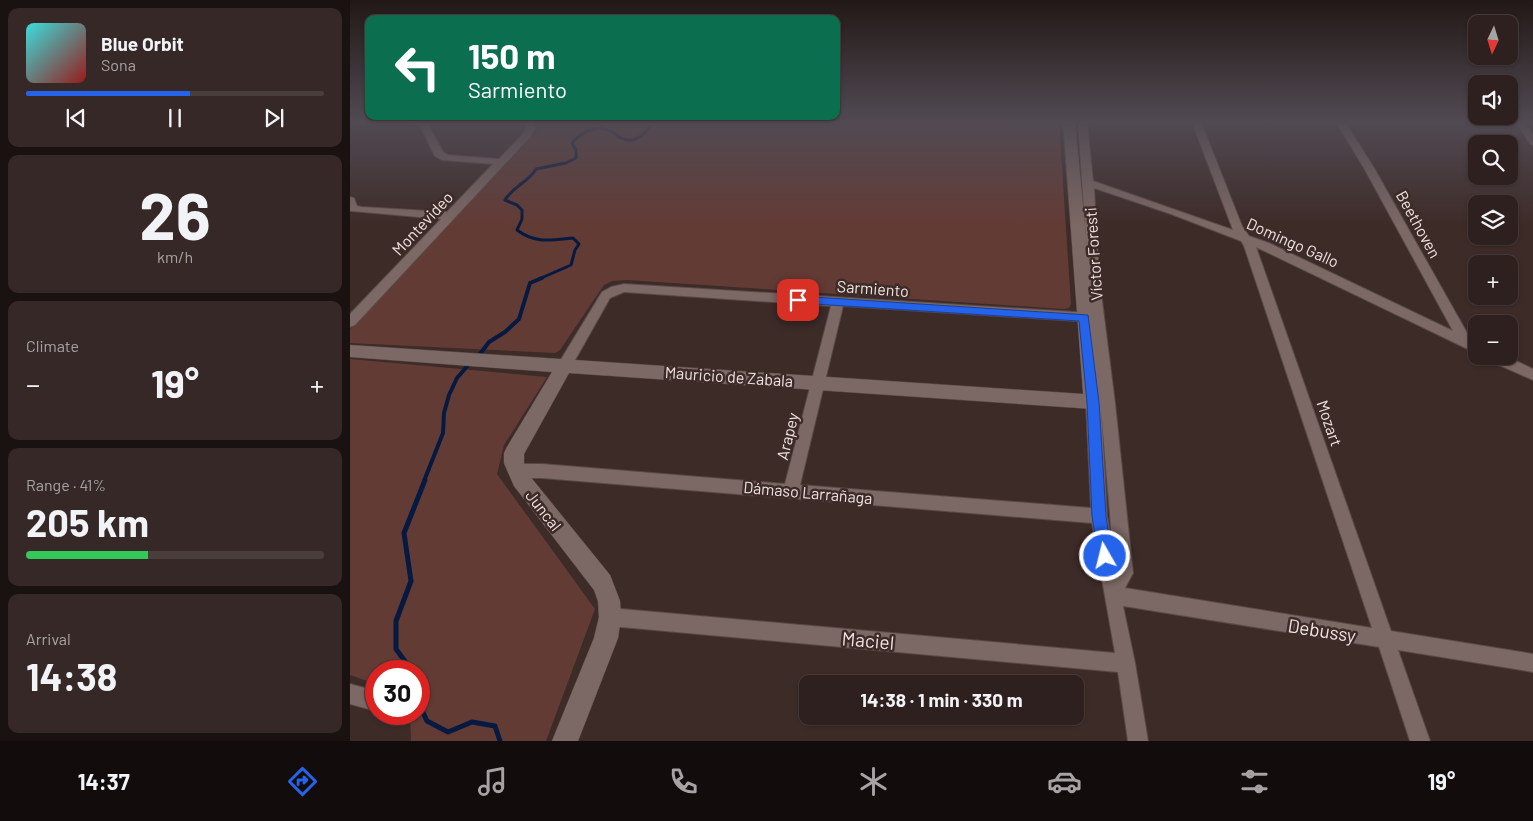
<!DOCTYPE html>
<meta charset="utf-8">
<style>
body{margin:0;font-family:Barlow,sans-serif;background:#362827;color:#f1f3f6;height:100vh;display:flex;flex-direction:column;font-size:19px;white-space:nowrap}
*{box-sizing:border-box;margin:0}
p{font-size:16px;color:#a7a3a4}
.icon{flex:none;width:28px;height:28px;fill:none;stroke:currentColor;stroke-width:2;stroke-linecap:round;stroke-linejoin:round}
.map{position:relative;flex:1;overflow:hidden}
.details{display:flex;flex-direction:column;gap:8px;padding:8px;background:#191210;width:350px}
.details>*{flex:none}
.hud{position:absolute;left:15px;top:15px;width:475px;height:105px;border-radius:10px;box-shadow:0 1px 4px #0004,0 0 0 1px #493e3c;background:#0b6e4f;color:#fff;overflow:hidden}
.needle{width:32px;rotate:184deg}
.fabs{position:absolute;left:1118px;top:15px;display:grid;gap:10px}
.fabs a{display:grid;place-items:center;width:50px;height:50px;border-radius:10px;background:#2e201e;box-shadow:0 1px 4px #0004,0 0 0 1px #493e3c;font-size:25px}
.speed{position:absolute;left:15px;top:660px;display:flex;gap:10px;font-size:25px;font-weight:700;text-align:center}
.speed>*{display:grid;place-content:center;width:65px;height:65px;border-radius:50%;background:#2e201e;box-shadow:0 1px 4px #0004,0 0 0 1px #493e3c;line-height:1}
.speed .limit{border:8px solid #d22;background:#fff;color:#111}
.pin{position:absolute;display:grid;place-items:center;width:42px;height:42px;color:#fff;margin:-21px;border-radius:10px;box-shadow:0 2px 8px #0006}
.me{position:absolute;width:55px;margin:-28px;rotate:352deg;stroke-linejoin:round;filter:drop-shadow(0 0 4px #0008)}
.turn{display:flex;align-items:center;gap:18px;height:105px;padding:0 20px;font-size:22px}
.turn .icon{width:65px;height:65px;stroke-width:2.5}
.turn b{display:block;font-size:35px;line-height:42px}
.big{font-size:38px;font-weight:700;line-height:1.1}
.details .widget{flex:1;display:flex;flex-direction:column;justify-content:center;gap:8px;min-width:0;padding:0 18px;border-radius:10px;background:#362827}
.details .dial{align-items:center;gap:0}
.dial b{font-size:65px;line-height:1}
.song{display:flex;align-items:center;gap:15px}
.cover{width:60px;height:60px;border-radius:8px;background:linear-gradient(135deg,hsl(180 70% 55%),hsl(0 70% 35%))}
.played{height:5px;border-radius:2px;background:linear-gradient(90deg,#2563eb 55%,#493e3c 55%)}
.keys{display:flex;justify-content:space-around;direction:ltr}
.heat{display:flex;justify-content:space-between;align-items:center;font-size:28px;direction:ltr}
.charge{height:8px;border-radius:4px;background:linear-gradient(90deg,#34c759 41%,#493e3c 0)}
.trip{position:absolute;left:449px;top:675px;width:285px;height:50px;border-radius:10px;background:#2e201e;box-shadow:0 1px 4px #0004,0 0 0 1px #493e3c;font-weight:700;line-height:50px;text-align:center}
.dock{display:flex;height:80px;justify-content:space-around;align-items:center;background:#120d0c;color:#a7a3a4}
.dock .icon{width:35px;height:35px}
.dock .selected{color:#2563eb}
.dock b{font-size:22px;color:#f1f3f6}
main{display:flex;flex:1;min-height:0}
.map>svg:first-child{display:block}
</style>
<main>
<section class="details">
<div class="widget">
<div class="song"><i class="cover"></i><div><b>Blue Orbit</b><p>Sona</p></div></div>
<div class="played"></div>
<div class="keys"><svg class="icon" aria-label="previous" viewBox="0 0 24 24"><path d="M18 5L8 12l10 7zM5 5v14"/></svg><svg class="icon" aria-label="pause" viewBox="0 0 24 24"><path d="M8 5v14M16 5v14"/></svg><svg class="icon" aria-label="next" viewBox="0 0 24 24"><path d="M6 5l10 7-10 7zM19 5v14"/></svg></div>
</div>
<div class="widget dial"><b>26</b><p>km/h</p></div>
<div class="widget"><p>Climate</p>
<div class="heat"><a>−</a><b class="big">19°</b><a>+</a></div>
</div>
<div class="widget"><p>Range · 41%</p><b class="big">205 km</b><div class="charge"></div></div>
<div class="widget"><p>Arrival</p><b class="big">14:38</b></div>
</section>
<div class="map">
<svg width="1183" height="741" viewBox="0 0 1183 741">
<rect width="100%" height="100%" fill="#3d2b28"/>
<path fill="#633b35" d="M187,122H709L721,304L719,308L714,309L277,280L262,281L254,285L210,350L205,353L0,343V329L187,131Z
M0,359L197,377L154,445L147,474L245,609L196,741H61L60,714H69V671H26V684L0,675Z"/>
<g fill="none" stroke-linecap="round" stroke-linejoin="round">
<path stroke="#061a41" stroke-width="3" d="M189,279L221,265L225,250L229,244L223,238C202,240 185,244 167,230L172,219V210L167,205L155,200C163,186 178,183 186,169L216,163L226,158V150L222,143C231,132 247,124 261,131C265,133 267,136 271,138C285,145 296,133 303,122"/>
<path stroke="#061a41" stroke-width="4" d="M130,354L139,342L155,332L169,319L180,283L192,278
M74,481L93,433L94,413L99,395L107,378L120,363"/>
<path stroke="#061a41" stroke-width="5" d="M62,671L46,649V621L61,581L54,533L75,480
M69,704L77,721L98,732L122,722L145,726L150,741"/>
<defs>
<path id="minor" d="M65,122H77L93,152L98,155L149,159L173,134L176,127L174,122H182L186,127L180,137L5,325L0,327V314L91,219L2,211H0V197L4,198L7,206L12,207L97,212L143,164L92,160L85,156L70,126Z
M728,122H737L743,181L883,230L842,122H851L892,226L899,236L919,243L1103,331L1014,168L986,122H995L1024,168L1121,340L1126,342V353L906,247L1041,631L1183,654V672L1048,650L1080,741H1060L1029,647L773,606L785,663L798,741H778L768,672L260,626L254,623L251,617L254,611L260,608L765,653L742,523L192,478H166L161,476L158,471L161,466L166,464H192L435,484L481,306L274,292L260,298L220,369L215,370L210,369L208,365L210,361L252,292L261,287L274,284L741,313ZM744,188L821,214L891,241L894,246L1022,628L775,588L783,573L765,403L749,277ZM493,306L742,322L750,397L738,398L736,402L741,508L450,485ZM751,408L763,551L757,516Z
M1166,122H1174L1183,135V145L1180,144Z
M1136,356H1156L1183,369V380L1138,360Z
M0,684L26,691V711L0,704Z"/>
<path id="tertiary" d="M713,122H725L752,402L749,407L743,409L219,373L174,454V463L179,475L260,575L270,601L271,617L268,638L228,741H202L244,638L249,617L248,601L244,590L164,486L154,463V453L157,447L202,372L0,357V345L733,394Z"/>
</defs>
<use href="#minor" stroke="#584947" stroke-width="2"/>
<use href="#tertiary" stroke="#584947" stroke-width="1"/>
<use href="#minor" fill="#7c6864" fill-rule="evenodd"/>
<use href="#tertiary" fill="#7c6864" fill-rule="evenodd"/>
</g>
<linearGradient id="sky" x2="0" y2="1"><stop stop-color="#221816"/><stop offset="0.54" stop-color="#514a53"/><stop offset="1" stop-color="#514a53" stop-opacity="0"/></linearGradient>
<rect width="1183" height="225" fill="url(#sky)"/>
<path fill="#2563eb" stroke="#184099" d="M448,296L738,315L749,402L756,516L762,556L760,561L755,563L750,561L748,556L742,516L737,402L729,321L448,303L443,300Z"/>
<g text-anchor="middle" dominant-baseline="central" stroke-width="5" stroke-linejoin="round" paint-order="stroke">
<g font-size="16" fill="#efe3e1" stroke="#3d2b28">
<text transform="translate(72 223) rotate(-47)">Montevideo</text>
<text transform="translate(1069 224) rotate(61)">Beethoven</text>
<text transform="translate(943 242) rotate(24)">Domingo Gallo</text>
<text transform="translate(743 254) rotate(-94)">Víctor Foresti</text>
<text transform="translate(523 288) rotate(4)">Sarmiento</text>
<text transform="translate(379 376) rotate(4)">Mauricio de Zabala</text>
<text transform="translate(980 423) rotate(71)">Mozart</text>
<text transform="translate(437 436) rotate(-76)">Arapey</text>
<text transform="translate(458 492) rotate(5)">Dámaso Larrañaga</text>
<text transform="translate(194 510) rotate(52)">Juncal</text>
</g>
<g font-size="19" fill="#efe3e1" stroke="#3d2b28">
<text transform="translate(972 630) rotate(9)">Debussy</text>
<text transform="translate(518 640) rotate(5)">Maciel</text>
</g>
</g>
</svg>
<div class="fabs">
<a><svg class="needle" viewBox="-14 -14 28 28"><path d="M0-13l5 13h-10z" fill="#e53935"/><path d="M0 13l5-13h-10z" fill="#a7a3a4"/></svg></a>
<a><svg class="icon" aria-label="sound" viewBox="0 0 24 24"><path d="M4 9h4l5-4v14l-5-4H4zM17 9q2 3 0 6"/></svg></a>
<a><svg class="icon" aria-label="search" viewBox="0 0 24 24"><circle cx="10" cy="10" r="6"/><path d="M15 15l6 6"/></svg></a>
<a><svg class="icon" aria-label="layers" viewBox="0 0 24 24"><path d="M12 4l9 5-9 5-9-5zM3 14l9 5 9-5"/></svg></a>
<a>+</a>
<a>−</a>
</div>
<div class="speed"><div class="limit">30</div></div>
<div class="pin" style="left:448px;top:300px;background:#d93025"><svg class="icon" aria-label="arrive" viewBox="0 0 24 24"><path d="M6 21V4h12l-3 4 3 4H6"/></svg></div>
<svg class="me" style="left:755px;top:556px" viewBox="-20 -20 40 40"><circle r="17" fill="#2563eb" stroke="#fff" stroke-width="3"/><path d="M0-11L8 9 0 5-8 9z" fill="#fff"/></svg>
<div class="trip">14:38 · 1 min · 330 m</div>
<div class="hud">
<div class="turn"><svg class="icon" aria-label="left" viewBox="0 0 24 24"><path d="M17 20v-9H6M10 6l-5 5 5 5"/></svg><div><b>150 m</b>Sarmiento</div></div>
</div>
</div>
</main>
<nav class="dock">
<b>14:37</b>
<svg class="icon selected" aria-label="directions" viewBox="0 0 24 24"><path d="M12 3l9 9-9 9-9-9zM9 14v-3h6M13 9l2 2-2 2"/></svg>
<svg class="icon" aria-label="music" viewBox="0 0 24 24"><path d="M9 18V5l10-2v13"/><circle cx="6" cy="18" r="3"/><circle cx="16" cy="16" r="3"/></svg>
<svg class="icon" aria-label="phone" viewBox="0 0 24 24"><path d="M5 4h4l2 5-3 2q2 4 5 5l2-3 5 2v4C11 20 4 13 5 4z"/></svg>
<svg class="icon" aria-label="climate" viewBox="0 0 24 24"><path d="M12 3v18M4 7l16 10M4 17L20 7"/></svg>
<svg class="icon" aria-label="car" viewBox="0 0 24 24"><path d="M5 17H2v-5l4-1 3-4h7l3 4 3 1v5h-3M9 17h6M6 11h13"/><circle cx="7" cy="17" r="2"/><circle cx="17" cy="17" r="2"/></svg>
<svg class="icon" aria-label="filters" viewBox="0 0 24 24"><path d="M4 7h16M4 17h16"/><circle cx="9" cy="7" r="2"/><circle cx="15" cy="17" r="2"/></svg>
<b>19°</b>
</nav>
